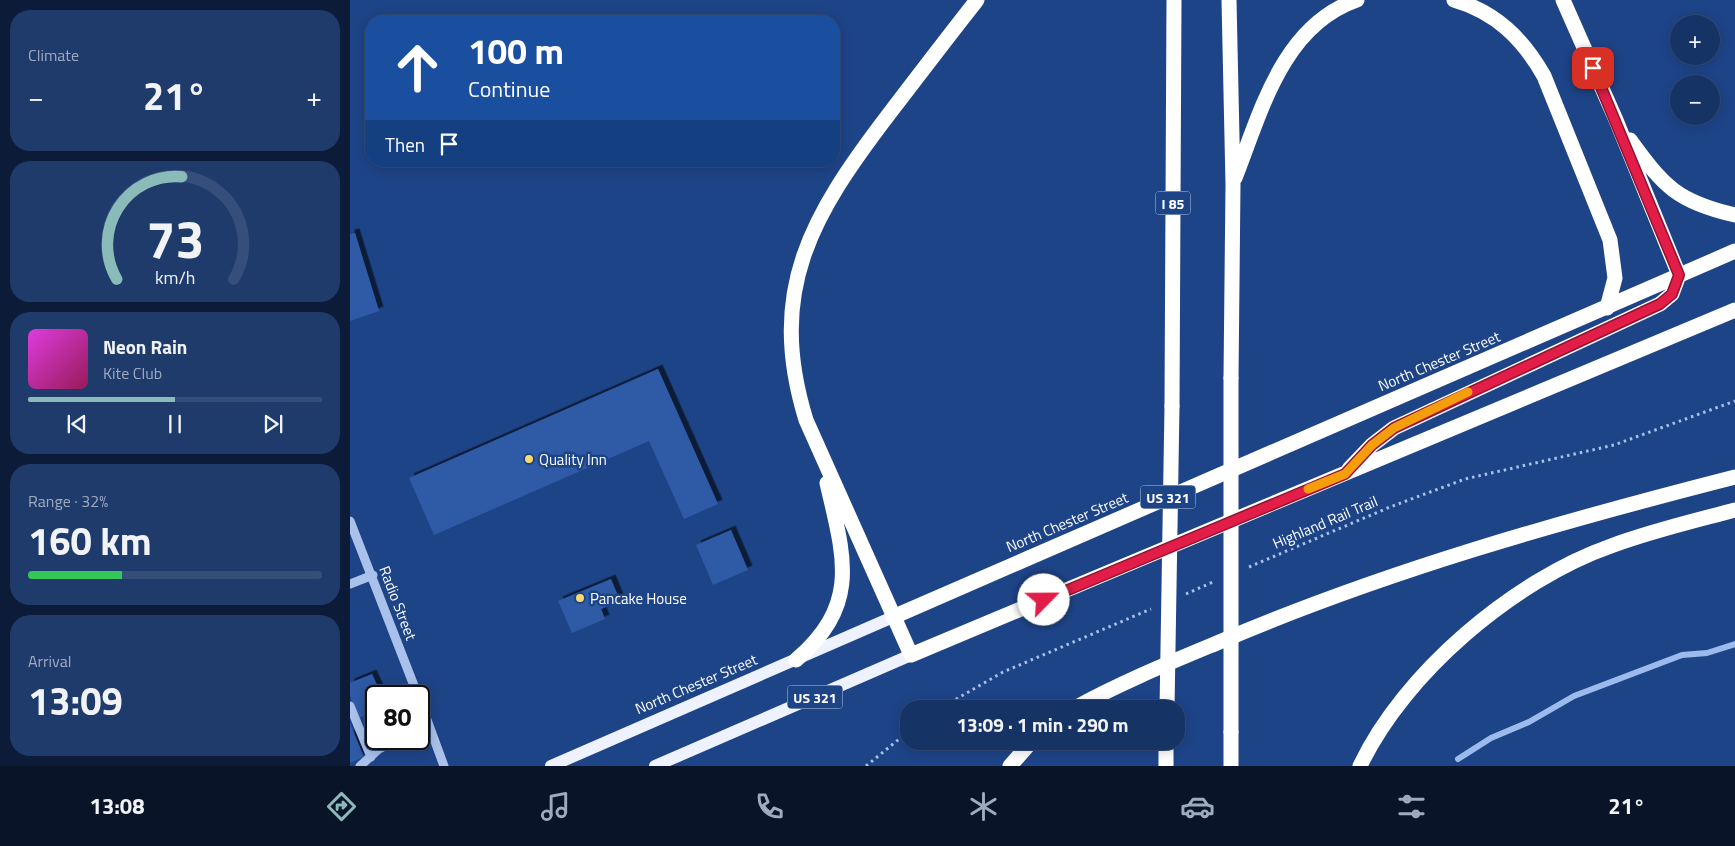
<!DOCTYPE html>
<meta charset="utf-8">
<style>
body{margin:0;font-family:"Titillium Web",sans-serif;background:#1f3b6c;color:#f1f3f6;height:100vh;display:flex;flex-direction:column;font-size:19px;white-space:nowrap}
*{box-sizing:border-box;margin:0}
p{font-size:16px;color:#9eaabf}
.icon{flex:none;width:28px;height:28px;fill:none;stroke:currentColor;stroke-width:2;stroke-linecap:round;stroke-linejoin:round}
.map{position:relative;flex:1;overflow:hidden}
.sheet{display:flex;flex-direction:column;gap:10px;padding:10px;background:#0c1c38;width:350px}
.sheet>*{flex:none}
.top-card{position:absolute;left:15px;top:15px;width:475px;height:152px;border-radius:20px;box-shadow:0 2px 12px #0003,0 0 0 1px #354e7a;background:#1a4fa0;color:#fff;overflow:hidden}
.fabs{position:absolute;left:1320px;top:15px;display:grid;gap:10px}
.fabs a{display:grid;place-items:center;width:50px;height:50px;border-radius:50%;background:#163366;box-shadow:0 2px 12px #0003,0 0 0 1px #354e7a;font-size:25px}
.speed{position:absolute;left:15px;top:685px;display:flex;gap:10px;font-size:25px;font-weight:700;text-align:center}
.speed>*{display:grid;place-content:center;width:65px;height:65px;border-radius:50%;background:#163366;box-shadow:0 2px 12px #0003,0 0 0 1px #354e7a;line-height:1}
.speed .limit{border:2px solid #111;border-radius:8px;background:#fff;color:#111}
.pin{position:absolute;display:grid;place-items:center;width:42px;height:42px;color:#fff;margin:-21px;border-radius:10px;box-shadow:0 2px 8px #0006}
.me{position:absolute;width:55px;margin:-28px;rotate:67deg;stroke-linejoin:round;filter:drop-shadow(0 0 4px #0008)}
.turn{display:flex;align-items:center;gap:18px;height:105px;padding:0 20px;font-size:22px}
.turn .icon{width:65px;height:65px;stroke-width:2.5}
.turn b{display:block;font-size:35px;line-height:42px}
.then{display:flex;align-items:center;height:48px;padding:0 20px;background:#0003;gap:10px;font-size:19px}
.big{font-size:38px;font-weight:700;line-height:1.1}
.sheet .card{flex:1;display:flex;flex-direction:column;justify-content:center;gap:8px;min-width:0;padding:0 18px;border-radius:20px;background:#1f3b6c}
.sheet .dial{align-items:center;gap:0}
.dial svg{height:130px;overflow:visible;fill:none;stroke:#354e7a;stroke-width:7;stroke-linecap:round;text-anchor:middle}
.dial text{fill:#f1f3f6;stroke:none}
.song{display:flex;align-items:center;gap:15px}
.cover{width:60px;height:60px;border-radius:8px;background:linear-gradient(135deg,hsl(300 70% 55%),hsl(330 70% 35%))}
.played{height:5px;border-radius:2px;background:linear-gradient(90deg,#8bbbb9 50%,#354e7a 50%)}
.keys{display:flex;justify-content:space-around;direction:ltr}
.heat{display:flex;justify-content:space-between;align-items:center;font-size:28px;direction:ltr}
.charge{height:8px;border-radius:4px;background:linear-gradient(90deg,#34c759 32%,#354e7a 0)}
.trip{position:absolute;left:550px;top:700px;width:285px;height:50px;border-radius:20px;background:#163366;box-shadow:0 2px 12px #0003,0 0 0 1px #354e7a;font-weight:700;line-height:50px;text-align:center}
.tabs{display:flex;height:80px;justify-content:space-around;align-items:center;background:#091429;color:#9eaabf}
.tabs .icon{width:35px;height:35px}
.tabs .selected{color:#8bbbb9}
.tabs b{font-size:22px;color:#f1f3f6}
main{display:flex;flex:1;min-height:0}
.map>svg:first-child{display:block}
</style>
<main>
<section class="sheet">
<div class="card"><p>Climate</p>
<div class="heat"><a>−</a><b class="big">21°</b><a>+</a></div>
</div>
<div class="card dial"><svg viewBox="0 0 100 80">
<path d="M14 69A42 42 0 1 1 86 69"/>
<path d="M14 69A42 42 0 0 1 54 6" stroke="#8bbbb9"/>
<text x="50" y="56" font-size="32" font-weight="700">73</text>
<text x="50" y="72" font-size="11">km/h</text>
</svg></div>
<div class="card">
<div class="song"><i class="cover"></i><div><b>Neon Rain</b><p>Kite Club</p></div></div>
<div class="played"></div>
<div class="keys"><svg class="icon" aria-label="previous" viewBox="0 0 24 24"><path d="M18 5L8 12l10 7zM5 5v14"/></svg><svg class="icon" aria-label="pause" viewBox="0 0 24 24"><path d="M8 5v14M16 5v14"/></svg><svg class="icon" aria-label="next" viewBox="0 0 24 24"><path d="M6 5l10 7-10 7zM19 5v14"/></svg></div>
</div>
<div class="card"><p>Range · 32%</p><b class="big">160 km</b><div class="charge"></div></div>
<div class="card"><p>Arrival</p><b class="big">13:09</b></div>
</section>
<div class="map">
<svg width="1385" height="766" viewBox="0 0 1385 766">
<defs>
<filter id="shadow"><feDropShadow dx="4.5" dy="-4.5" stdDeviation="0" flood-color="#0009"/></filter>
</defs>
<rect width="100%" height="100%" fill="#1e4488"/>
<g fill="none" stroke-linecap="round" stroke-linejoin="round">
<path stroke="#9cbbed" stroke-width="6" d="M1108,759L1141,738L1179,722L1224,696L1332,655L1357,653L1385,644"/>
</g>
<path fill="#2e5aa6" filter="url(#shadow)" d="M5,233L29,311L0,321V234Z
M308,369L368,504L334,519L299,441L84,535L59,478Z
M381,530L398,570L363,585L346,545Z
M261,579L270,601L251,609L255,619L222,633L208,601Z
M22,674L32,696H26V711L9,718L0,696V683Z
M0,724L14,757L0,763Z"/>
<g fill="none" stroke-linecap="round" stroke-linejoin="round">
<path stroke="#a9c1eb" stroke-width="3" stroke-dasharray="2.5 4" stroke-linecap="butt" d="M899,567L1040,507L1115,479L1264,445L1385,401
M836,594L863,582
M589,709L653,672L801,609
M516,766L559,731"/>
<path stroke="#a9c1eb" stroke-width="9" d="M0,521L68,696
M0,584L23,575
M69,698L94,766
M0,706L21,757
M69,728L78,724
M10,766L29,749L49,739"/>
<path stroke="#edf2fe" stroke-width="12" d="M201,766L543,617
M305,766L561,655"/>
<path stroke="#fff" stroke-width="15" d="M627,0C597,38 568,76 539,114C462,215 416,290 456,420L561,655L1385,310
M879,0L883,184L881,378
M1104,0C1146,12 1173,39 1194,76L1260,240L1265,278L1257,308
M1280,140C1314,187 1328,202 1385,215
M885,178C911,112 932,26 1007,0
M822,406L824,0
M999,469L1022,445L1044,428L1310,304L1322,294L1329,275L1266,120L1213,0
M543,617L1385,251
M446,660C511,604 494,557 477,483
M723,709C770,683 819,663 867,643C1035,571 1209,522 1385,477
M660,766L682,741
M816,766V741
M881,766V732
M1010,766C1054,673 1164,580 1261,546C1301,531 1344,521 1385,510"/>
<path stroke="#fff" stroke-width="15" d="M817,709L822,406
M881,732V378"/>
</g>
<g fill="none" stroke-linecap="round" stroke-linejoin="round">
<defs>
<path id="route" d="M694,600L995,474L1022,445L1044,428L1310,304L1322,294L1329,275L1243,68"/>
</defs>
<use href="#route" stroke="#92132f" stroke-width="12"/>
<use href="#route" stroke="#e11d48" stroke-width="9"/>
<path stroke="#f59e0b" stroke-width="9" d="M958,489L995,474L1022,445L1044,428L1118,392"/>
</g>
<g fill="#fadb68" stroke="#1e4488" stroke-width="2">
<circle cx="179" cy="459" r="5"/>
<circle cx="230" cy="598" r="5"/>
</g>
<g text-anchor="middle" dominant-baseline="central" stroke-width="5" stroke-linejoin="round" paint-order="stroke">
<g fill="#1e4488" stroke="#bcc7db" stroke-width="1">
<rect x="805.5" y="191.5" width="35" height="23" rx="4"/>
<rect x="790.5" y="485.5" width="55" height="23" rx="4"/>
<rect x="437.5" y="685.5" width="55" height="23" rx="4"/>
</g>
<g font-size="14" font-weight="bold" fill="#fff">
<text x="823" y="203">I 85</text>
<text x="818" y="497">US 321</text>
<text x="465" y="697">US 321</text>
</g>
<g font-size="15" fill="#fff" stroke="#1e4488">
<text transform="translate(1089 361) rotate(-23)">North Chester Street</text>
<text transform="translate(717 522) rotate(-23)">North Chester Street</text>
<text transform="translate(975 522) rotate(-23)">Highland Rail Trail</text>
<text transform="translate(48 603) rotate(69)">Radio Street</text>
<text transform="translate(346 684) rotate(-23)">North Chester Street</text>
</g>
<g font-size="15" fill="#fff" stroke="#1e4488" text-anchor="start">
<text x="189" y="459">Quality Inn</text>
<text x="240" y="598">Pancake House</text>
</g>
</g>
</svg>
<div class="fabs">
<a>+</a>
<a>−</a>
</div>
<div class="speed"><div class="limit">80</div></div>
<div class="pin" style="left:1243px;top:68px;background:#d93025"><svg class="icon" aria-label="arrive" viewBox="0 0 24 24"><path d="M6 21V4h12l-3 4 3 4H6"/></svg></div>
<svg class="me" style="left:694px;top:600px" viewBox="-20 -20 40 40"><circle r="19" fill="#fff"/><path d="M0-13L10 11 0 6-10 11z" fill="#e11d48"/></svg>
<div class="trip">13:09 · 1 min · 290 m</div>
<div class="top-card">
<div class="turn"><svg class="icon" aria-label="ahead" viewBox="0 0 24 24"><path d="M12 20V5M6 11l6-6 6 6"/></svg><div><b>100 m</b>Continue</div></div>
<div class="then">Then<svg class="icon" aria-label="arrive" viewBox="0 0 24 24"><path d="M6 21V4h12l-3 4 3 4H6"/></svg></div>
</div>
</div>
</main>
<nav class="tabs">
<b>13:08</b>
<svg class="icon selected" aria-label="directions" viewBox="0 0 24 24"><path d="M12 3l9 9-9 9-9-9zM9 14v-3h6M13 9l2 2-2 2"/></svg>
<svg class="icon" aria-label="music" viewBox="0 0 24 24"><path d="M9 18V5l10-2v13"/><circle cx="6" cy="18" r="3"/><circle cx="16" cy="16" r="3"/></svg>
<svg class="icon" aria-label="phone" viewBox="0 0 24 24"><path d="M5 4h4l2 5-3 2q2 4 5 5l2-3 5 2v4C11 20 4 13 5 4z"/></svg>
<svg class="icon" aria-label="climate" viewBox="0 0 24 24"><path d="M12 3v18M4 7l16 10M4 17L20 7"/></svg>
<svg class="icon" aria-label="car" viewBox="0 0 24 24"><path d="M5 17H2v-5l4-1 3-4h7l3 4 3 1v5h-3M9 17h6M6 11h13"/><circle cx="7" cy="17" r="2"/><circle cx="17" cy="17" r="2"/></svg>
<svg class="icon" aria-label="filters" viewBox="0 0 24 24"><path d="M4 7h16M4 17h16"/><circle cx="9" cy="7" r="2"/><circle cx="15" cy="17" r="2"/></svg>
<b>21°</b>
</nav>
